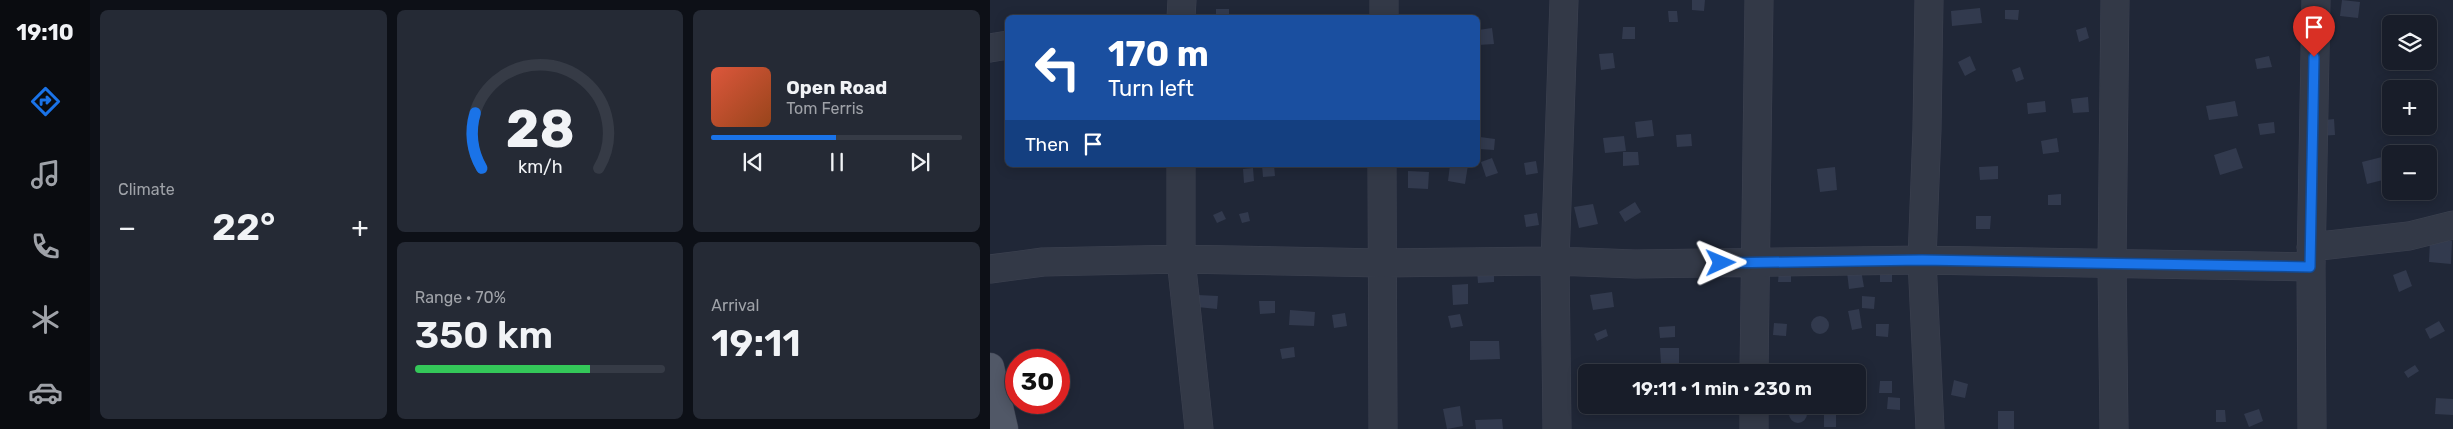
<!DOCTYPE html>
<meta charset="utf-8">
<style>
body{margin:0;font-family:Rubik,sans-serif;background:#252a35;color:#f1f3f6;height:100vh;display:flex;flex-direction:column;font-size:19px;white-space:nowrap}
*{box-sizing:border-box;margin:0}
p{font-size:16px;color:#9fa2a8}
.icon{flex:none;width:28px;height:28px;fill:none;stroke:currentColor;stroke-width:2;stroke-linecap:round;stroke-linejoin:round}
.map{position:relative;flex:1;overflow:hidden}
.panel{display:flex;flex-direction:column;gap:10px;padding:10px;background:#0d1017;width:900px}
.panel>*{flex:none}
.top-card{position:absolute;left:15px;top:15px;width:475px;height:152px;border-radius:8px;box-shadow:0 2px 12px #0003,0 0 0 1px #363b46;background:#1a4fa0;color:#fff;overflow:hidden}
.buttons{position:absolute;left:1392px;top:15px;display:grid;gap:10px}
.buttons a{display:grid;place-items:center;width:55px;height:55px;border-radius:8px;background:#181d29;box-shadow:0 2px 12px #0003,0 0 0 1px #363b46;font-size:25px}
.speed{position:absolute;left:15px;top:349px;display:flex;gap:10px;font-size:25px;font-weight:700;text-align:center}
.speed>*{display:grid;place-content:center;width:65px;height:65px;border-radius:50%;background:#181d29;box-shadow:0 2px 12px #0003,0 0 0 1px #363b46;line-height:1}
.speed .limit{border:8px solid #d22;background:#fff;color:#111}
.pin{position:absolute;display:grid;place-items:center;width:42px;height:42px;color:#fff;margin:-51px -21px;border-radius:50% 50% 50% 0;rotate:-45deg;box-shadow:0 0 5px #0007}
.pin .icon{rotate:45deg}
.me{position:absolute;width:55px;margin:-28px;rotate:89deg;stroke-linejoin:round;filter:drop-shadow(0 0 4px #0008)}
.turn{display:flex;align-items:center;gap:18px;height:105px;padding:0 20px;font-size:22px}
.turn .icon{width:65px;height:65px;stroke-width:2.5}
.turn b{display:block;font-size:35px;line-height:42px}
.then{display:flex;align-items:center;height:48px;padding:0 20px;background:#0003;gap:10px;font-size:19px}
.big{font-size:38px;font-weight:600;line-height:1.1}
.panel .widget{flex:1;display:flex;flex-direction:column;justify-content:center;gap:8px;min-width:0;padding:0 18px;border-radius:8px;background:#252a35}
.panel .dial{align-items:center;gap:0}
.dial svg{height:130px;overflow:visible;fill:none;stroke:#363b46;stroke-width:7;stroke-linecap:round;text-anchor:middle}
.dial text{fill:#f1f3f6;stroke:none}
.song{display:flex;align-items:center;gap:15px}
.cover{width:60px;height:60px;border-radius:8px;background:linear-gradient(135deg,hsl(10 70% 55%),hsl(20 70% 35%))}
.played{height:5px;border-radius:2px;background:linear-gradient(90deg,#1a73e8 50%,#363b46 50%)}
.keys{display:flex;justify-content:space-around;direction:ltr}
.heat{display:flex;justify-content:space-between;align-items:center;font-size:28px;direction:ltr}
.charge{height:8px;border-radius:4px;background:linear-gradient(90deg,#34c759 70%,#363b46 0)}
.panel .tiles{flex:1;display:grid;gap:10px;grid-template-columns:repeat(3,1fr)}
.widget:first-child{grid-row:span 2}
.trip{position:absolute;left:588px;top:364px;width:288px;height:50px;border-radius:8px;background:#181d29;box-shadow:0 2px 12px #0003,0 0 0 1px #363b46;font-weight:600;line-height:50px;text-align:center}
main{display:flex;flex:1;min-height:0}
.menu{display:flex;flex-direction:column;width:90px;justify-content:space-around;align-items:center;background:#0a0c10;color:#9fa2a8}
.menu .icon{width:35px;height:35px}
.menu .selected{color:#1a73e8}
.menu b{font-size:22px;color:#f1f3f6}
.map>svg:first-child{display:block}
</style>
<main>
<nav class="menu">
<b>19:10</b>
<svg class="icon selected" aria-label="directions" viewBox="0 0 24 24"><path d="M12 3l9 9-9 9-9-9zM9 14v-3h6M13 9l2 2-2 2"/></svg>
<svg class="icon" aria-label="music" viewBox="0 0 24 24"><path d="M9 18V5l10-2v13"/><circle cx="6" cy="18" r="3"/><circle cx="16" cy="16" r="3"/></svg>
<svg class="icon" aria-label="phone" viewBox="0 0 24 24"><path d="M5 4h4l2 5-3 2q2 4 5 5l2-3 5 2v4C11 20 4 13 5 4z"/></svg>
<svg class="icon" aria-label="climate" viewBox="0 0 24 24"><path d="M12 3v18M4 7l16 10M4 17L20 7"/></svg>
<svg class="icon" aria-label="car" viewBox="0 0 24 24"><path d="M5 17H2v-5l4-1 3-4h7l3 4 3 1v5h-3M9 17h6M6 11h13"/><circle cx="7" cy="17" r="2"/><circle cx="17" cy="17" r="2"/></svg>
</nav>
<section class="panel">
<div class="tiles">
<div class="widget"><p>Climate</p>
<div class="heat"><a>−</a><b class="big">22°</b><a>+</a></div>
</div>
<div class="widget dial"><svg viewBox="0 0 100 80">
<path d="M14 69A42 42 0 1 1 86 69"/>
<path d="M14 69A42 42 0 0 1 10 35" stroke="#1a73e8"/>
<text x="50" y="56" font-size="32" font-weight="700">28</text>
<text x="50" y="72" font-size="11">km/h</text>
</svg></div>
<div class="widget">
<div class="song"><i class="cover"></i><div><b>Open Road</b><p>Tom Ferris</p></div></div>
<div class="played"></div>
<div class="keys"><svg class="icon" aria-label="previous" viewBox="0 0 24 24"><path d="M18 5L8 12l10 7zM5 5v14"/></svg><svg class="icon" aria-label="pause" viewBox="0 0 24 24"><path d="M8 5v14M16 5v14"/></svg><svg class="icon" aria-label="next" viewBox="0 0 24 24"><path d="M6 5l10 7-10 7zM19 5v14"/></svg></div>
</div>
<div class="widget"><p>Range · 70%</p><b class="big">350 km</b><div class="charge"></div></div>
<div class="widget"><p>Arrival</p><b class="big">19:11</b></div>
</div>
</section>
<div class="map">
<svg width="1463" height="429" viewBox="0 0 1463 429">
<rect width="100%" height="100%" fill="#202737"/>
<path fill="#323a4e" d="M702,0H715L714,11L702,10Z
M1352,0L1370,2L1368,18L1350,16Z
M990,8L992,23L962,26L961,11Z
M226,9H239V18H226Z
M1015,10H1029L1028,20L1015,19Z
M678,11H687L688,22H679Z
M633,27H645V39H632Z
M1096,27L1099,38L1089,42L1086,30Z
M502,28L504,44L488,45V30Z
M623,53L625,68L611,70L609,54Z
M980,56L986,70L975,76L968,62Z
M1279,56L1282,67L1267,69L1265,59Z
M1030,67L1034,79L1026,82L1022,70Z
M1098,97L1099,112L1083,113L1081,99Z
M1055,101L1056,112L1038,114L1037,103Z
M1245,101L1248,116L1219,120L1216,106Z
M1344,119L1345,135L1327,136L1326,121Z
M662,120L664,136L647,138L645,122Z
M1284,122L1285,133L1270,135L1268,124Z
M701,134L702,146L687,147L686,135Z
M634,136L636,151L615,153L613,138Z
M490,137L505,139L504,150L489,149Z
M1067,138L1069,152L1053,154L1051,141Z
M1246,148L1253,168L1230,175L1224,155Z
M633,152H648L649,165L633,166Z
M1392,157L1397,179L1377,184L1372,162Z
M502,158L508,173L496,177L491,162Z
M546,161L548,173L536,175L534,163Z
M272,165H284L285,176L273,177Z
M460,165H478L475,184L458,181Z
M1008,166V179L990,180L989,167Z
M845,167L847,190L830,192L827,169Z
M263,168L264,181L254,183L253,169Z
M418,171L439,172L438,189L418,188Z
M1071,194V205H1058V195Z
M645,202L651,212L635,222L629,212Z
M603,204L608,224L589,228L584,207Z
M232,211L236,219L227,223L223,215Z
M258,212L260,221L252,223L249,214Z
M547,213L549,225L536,227L534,215Z
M986,216H1001L1000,229H986Z
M1440,240L1462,241L1461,264L1439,262Z
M504,269V282L488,283L487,270Z
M890,269L902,270V282H890Z
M789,270H801V282H788Z
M871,270L874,287L859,289L857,272Z
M1416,270L1422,286L1409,292L1403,275Z
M478,284V304L463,305L462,285Z
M622,292L624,307L603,310L600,295Z
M208,295L228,296L227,309L207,307Z
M872,296L885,297L884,309L872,308Z
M269,301H285V313L270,314Z
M869,309L872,328L862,330L858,311Z
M300,310L325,312L324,326L299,325Z
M355,313L357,326L344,328L342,315Z
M470,314L473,326L461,328L458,316Z
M821 325a9 9 0 1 1 18 0a9 9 0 1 1-18 0Z
M1449,321L1455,331L1440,339L1435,329Z
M784,323L797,324L796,336L783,335Z
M886,324H899L898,337L886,336Z
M685,326V337L670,338L669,327Z
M616,329L618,336L607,341L604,334Z
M480,341H509L510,359L480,360Z
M304,347L305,357L292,359L290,349Z
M670,348H689V363L671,364Z
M1425,365L1429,371L1418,378L1414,372Z
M964,380L978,384L975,398L961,395Z
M890,381H902V393H889Z
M898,397L910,398V410L897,409Z
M1446,398L1463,399V415L1445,414Z
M668,405H699V410L668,407Z
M799 414a9 9 0 1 1 18 0a9 9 0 1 1-18 0Z
M470,406L473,426L457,429L453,409Z
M1269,409L1273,421L1259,427L1254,414Z
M834,410H846V427H834Z
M1226,410H1235L1236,422H1226Z
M1008,411H1024V429H1008Z
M512,419L513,429H486L485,420Z"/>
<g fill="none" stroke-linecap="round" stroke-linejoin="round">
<defs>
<path id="minor" d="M939,0L937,129L932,260L940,429
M191,18L192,0
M394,18V0
M0,48L18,45
M191,165V259L209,429
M392,165L393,429
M1321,247L1419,236L1463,225
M0,269L53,262L191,259L391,263L565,261L645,264L932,260L1321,267
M764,372L769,0
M567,429L565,261L574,0
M764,429V405
M1124,429L1122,263L1125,0
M1322,429L1321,267L1326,0"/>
<path id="major" d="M0,367L14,429"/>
</defs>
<use href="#minor" stroke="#3d4251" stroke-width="29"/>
<use href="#major" stroke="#3d4251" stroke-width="29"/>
<use href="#minor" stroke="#333947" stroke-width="28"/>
<use href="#major" stroke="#515867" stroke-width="28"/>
</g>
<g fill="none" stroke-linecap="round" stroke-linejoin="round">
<defs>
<path id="route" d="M731,263L932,260L1320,267L1324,57"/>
</defs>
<use href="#route" stroke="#114b97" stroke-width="12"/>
<use href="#route" stroke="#1a73e8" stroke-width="9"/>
</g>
</svg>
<div class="buttons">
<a><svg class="icon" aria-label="layers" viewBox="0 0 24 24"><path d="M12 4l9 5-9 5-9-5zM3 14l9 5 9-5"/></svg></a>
<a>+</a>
<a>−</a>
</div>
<div class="speed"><div class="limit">30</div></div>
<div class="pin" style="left:1324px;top:57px;background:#d93025"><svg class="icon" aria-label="arrive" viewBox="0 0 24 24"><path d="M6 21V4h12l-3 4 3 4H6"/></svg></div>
<svg class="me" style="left:731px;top:263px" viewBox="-20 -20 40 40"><path d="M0-17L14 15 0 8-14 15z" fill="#1a73e8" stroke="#fff" stroke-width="4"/></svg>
<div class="trip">19:11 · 1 min · 230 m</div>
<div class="top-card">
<div class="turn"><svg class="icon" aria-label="left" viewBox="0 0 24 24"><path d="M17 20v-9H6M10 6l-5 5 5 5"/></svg><div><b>170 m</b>Turn left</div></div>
<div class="then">Then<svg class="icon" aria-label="arrive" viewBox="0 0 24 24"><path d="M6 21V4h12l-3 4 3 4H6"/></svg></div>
</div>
</div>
</main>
